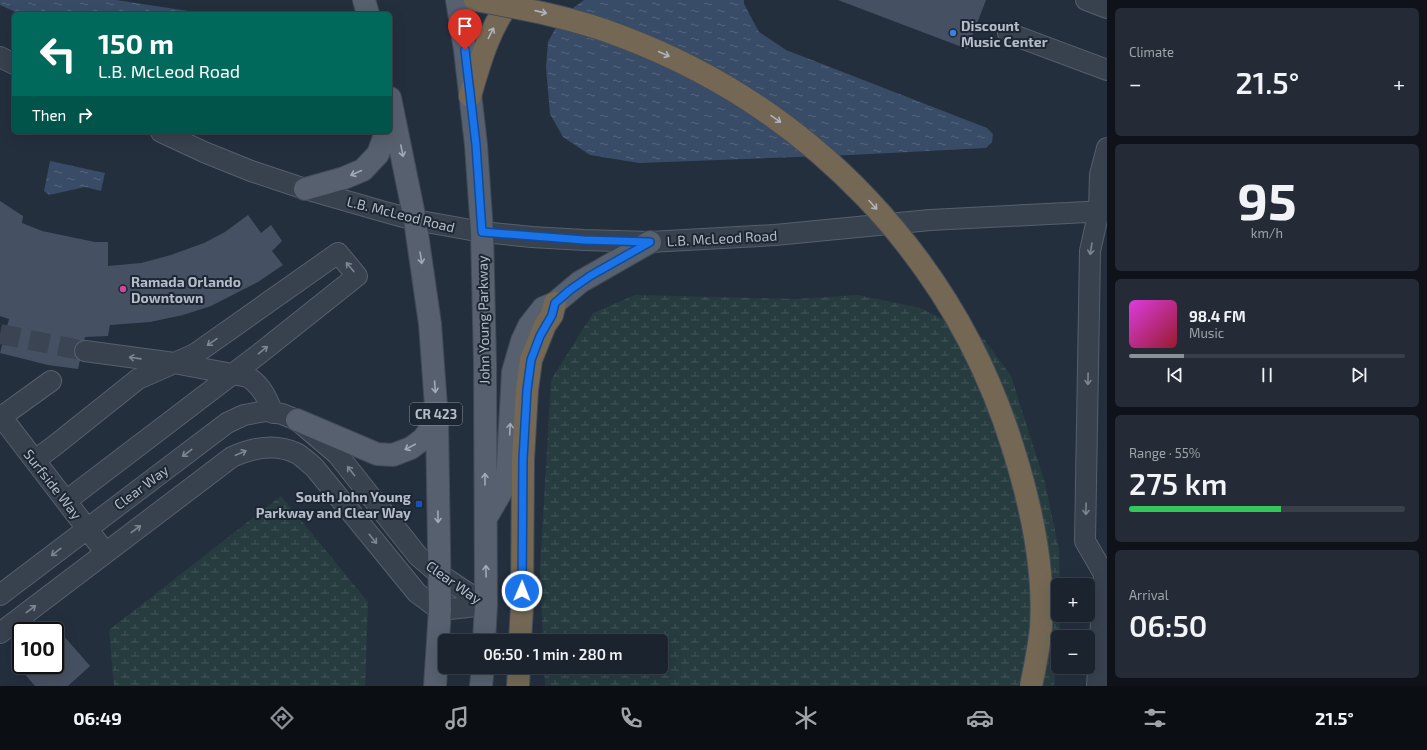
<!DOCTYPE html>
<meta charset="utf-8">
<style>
body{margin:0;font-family:"Exo 2",sans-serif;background:#242b36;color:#f1f3f6;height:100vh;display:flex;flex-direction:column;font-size:15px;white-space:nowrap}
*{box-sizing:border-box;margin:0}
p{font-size:13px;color:#a0a4aa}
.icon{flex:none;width:22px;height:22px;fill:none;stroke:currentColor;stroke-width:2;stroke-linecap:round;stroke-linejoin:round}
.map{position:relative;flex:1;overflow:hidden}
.drawer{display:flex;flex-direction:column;gap:8px;padding:8px;background:#0f1319;width:320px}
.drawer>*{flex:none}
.top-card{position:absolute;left:12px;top:12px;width:380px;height:122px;border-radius:6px;box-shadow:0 4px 16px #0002,0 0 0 1px #39404a;background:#00695c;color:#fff;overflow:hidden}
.buttons{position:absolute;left:1051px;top:578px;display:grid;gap:8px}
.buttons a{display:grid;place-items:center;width:44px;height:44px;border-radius:6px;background:#1b232e;box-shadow:0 4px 16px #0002,0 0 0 1px #39404a;font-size:20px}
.speed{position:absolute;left:12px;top:622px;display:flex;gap:8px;font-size:20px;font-weight:700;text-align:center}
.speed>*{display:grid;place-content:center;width:52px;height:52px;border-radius:50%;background:#1b232e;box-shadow:0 4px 16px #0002,0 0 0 1px #39404a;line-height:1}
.speed .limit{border:2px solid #111;border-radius:6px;background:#fff;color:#111}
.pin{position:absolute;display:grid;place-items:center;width:34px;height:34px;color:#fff;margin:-41px -17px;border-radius:50% 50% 50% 0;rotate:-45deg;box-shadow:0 0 4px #0007}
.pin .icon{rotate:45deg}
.me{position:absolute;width:44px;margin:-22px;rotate:1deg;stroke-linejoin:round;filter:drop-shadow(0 0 3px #0008)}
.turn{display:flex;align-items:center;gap:14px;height:84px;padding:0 20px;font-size:18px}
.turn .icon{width:52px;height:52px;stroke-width:2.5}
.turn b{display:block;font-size:28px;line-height:34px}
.then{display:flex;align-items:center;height:38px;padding:0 20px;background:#0003;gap:8px;font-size:15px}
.big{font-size:30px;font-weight:600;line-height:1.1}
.drawer .widget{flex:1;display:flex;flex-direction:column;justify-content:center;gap:6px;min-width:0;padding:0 14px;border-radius:6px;background:#242b36}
.drawer .dial{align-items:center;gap:0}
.dial b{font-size:52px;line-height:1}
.song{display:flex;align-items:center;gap:12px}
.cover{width:48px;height:48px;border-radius:6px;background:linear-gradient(135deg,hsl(300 70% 55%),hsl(350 70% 35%))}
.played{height:4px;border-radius:2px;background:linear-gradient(90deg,#8c9099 20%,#39404a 20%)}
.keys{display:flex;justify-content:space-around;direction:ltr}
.heat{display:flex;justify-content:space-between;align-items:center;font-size:22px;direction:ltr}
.charge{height:6px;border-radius:3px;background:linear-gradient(90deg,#34c759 55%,#39404a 0)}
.trip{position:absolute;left:438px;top:634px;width:230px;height:40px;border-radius:6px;background:#1b232e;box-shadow:0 4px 16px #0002,0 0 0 1px #39404a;font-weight:600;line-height:40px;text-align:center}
.dock{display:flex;height:64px;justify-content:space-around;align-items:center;background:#0b0e12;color:#a0a4aa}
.dock .icon{width:28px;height:28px}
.dock .on{color:#8c9099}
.dock b{font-size:18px;color:#f1f3f6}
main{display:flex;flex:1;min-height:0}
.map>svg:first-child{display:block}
</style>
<main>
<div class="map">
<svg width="1107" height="686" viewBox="0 0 1107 686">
<defs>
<pattern id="wetland-marsh" width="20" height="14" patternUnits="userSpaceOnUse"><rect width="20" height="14" fill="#263c3f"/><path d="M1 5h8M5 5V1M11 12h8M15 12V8" fill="none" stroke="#435659"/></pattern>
<pattern id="water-ripples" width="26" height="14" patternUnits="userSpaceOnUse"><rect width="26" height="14" fill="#394c67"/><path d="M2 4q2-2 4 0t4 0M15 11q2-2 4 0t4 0" fill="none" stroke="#53647b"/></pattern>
</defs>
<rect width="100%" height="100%" fill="#242f3e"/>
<path fill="url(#wetland-marsh)" d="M635,295L797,299L858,295L920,308L984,339L1011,376L1045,483L1059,549L1060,585H1058V615H1061L1054,686H545L544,667H661V641H543L540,570L551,380L593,313Z
M281,496L368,602L365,686H114L109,630Z"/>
<path fill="url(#water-ripples)" d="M0,0H116L208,14H20L0,5Z
M584,0H744V4L759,32L786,50L987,128L993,134L992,142L986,148L850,155L639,163L590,155L563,137L550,114L546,67L548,42L562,16Z
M50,161L105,173L101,191L85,187L49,195L44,191Z"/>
<path fill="#455162" d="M838,0H986L967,49Z
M0,201L23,216L22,223L42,231L95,242H108V266L141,263L171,255L204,243L225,232L248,215L261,233L271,225L282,241L272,251L283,265L258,282L211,306L183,315L150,322L110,325L108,336L85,337L78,369L48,365L0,353L9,319L0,316Z
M63,635L90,666L68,686H35L22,671L29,665H55V642Z"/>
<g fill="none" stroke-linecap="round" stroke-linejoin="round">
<path stroke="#3a4453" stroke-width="20" stroke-dasharray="20 10" stroke-linecap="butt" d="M0,334L85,351"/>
<defs>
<path id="minor" d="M1086,0L1107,8
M1008,33L1107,70
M0,57L14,64
M161,132L204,152L251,171L305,189L385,212L415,220L482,232L532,237L584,240L650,242L775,235L930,220L1107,211
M1107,148L1100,175L1099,211L1090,251L1085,541L1104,574L1107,575
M85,351L174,363L248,377C262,386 267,398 273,413
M0,415L105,552
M1,417L51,381
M35,460L54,446L138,379L195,354L338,253L357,276L259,354L66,501
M0,595L227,423L244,415L266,411L282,414L297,420L337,454L418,556L439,574L486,605
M0,633L232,457C252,448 275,443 296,453C302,456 308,462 314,467L417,593L440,610L486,605
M1097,686L1104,574L1107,568"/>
<path id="major" d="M364,0L368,14
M457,0L465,50L476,145L482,232L485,363L486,605L484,641
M390,98L415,220L430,324L437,420L440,610L435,686
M305,189L344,178L363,170L378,154L386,132
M297,420L377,454L393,455L411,448L423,439L437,420
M486,518L507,482L513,372L522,341L529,326L543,308L555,303L580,282L650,242
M481,686L483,667"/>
<path id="highway" d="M470,96C480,62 489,28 511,0
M520,641L522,607L523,459L527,390L531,360L545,325L552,315L555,303
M518,686L519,667"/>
</defs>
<use href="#minor" stroke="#565f6c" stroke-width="22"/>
<use href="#major" stroke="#414a57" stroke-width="24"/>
<use href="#highway" stroke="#434c59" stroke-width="24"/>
<use href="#minor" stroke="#38414e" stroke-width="20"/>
<use href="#major" stroke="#56606e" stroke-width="22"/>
<use href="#highway" stroke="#746855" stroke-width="22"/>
<defs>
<path id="highway-bridge" d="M475,0C525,9 575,18 623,37C810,108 954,257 1013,448C1031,505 1045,567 1041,628C1039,647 1035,667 1031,686"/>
</defs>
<use href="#highway-bridge" stroke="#434c59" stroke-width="24" stroke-linecap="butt"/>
<use href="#highway-bridge" stroke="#746855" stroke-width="22"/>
</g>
<defs><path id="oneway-shaft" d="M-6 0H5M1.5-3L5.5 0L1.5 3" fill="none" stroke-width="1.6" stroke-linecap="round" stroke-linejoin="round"/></defs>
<g stroke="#aeb4bd">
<use href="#oneway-shaft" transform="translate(541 12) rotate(13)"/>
<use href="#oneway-shaft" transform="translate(491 33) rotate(-63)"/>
<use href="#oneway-shaft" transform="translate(664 54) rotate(24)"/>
<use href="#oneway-shaft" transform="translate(776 119) rotate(35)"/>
<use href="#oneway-shaft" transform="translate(873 205) rotate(48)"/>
</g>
<g stroke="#a1aab7">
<use href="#oneway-shaft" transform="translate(402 151) rotate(79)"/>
<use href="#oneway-shaft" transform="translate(356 173) rotate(156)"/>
<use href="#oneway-shaft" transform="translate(421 258) rotate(81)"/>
<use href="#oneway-shaft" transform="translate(435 387) rotate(86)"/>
<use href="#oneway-shaft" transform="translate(510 429) rotate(-87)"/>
<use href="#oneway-shaft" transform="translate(410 447) rotate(152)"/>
<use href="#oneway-shaft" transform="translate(485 479) rotate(-90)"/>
<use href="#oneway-shaft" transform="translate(438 517) rotate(89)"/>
<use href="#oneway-shaft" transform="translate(486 571) rotate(-91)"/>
</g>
<g stroke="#7c8592">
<use href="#oneway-shaft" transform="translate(1091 249) rotate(99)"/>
<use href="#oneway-shaft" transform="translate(350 267) rotate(-130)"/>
<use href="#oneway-shaft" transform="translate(212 342) rotate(145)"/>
<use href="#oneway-shaft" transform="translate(263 350) rotate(-39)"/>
<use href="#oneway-shaft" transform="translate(135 358) rotate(-172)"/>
<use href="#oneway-shaft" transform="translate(1088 379) rotate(91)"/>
<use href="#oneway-shaft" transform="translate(187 453) rotate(143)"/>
<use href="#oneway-shaft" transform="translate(241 453) rotate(-23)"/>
<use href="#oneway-shaft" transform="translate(351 471) rotate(-128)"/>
<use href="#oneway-shaft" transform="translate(1086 509) rotate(91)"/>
<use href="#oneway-shaft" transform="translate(136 529) rotate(-37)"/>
<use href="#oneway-shaft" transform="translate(373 539) rotate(51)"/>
<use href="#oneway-shaft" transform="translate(56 552) rotate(142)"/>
<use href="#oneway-shaft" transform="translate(31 609) rotate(-37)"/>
</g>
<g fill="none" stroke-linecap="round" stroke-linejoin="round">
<defs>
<path id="route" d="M465,50L476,145L482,232L584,240L650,242L590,276L570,290L555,303L552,315L540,336L531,360L527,390L523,459L522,591"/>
</defs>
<use href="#route" stroke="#114b97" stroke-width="10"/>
<use href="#route" stroke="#1a73e8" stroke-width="7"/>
</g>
<circle fill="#3f7fe0" stroke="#1d2633" stroke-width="1.5" cx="953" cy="33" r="4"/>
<circle fill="#d1479c" stroke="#1d2633" stroke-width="1.5" cx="123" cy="289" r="4"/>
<rect fill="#1a4fb4" stroke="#1d2633" stroke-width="1.5" x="415" y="500" width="8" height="8" rx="2"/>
<g text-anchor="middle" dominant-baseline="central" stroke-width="4" stroke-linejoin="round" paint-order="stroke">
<rect fill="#1d2633" stroke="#878f9c" stroke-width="1" x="410" y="403" width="52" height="22" rx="3"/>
<g font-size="13" font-weight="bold" fill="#b4bcc9">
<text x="436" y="414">CR 423</text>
</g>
<g font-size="14" font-weight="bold" fill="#b4bcc9" stroke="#1d2633" text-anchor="start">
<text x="961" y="25">Discount<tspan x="961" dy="16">Music Center</tspan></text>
<text x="131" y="281">Ramada Orlando<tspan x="131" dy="16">Downtown</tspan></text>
<text x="411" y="496" text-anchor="end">South John Young<tspan x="411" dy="16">Parkway and Clear Way</tspan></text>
</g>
<g font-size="14" fill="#b4bcc9" stroke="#1d2633">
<text transform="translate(401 214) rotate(14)">L.B. McLeod Road</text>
<text transform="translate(722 238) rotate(-3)">L.B. McLeod Road</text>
<text transform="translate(483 320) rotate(-91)">John Young Parkway</text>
<text transform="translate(53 484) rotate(52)">Surfside Way</text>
<text transform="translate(141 487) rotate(-37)">Clear Way</text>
<text transform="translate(454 582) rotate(35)">Clear Way</text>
</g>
</g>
</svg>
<div class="buttons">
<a>+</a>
<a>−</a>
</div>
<div class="speed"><div class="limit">100</div></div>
<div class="pin" style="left:465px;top:50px;background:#d93025"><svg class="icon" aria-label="arrive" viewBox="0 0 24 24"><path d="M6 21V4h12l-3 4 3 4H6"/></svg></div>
<svg class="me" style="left:522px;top:591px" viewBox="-20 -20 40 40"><circle r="17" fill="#1a73e8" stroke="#fff" stroke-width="3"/><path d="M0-11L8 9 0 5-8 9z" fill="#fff"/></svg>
<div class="trip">06:50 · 1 min · 280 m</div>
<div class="top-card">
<div class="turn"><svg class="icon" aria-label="left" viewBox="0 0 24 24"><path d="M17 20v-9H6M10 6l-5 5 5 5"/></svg><div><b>150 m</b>L.B. McLeod Road</div></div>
<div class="then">Then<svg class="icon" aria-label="right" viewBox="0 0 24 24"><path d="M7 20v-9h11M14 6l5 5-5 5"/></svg></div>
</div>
</div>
<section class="drawer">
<div class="widget"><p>Climate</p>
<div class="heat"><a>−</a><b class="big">21.5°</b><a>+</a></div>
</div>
<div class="widget dial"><b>95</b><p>km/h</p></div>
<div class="widget">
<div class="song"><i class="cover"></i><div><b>98.4 FM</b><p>Music</p></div></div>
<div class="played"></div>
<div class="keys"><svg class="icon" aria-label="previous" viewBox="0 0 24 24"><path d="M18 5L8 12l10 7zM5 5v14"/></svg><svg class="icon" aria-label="pause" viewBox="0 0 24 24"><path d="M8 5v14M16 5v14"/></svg><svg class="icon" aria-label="next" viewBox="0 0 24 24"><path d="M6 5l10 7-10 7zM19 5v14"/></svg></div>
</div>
<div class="widget"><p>Range · 55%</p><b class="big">275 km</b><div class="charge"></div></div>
<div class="widget"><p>Arrival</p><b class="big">06:50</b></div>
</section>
</main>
<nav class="dock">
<b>06:49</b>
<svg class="icon on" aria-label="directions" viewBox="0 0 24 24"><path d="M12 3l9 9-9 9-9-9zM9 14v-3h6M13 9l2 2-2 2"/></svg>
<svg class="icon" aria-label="music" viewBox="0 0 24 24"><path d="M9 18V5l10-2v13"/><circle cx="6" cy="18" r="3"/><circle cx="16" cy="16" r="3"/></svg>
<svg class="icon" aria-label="phone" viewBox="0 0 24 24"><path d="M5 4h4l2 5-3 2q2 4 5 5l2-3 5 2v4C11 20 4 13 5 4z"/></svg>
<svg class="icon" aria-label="climate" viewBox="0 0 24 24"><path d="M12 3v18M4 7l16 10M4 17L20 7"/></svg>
<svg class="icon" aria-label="car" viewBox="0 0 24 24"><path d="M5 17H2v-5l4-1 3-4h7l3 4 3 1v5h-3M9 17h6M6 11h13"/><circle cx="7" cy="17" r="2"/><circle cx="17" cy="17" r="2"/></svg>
<svg class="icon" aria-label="filters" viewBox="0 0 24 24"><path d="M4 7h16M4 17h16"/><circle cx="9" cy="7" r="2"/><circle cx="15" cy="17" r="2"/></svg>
<b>21.5°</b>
</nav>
